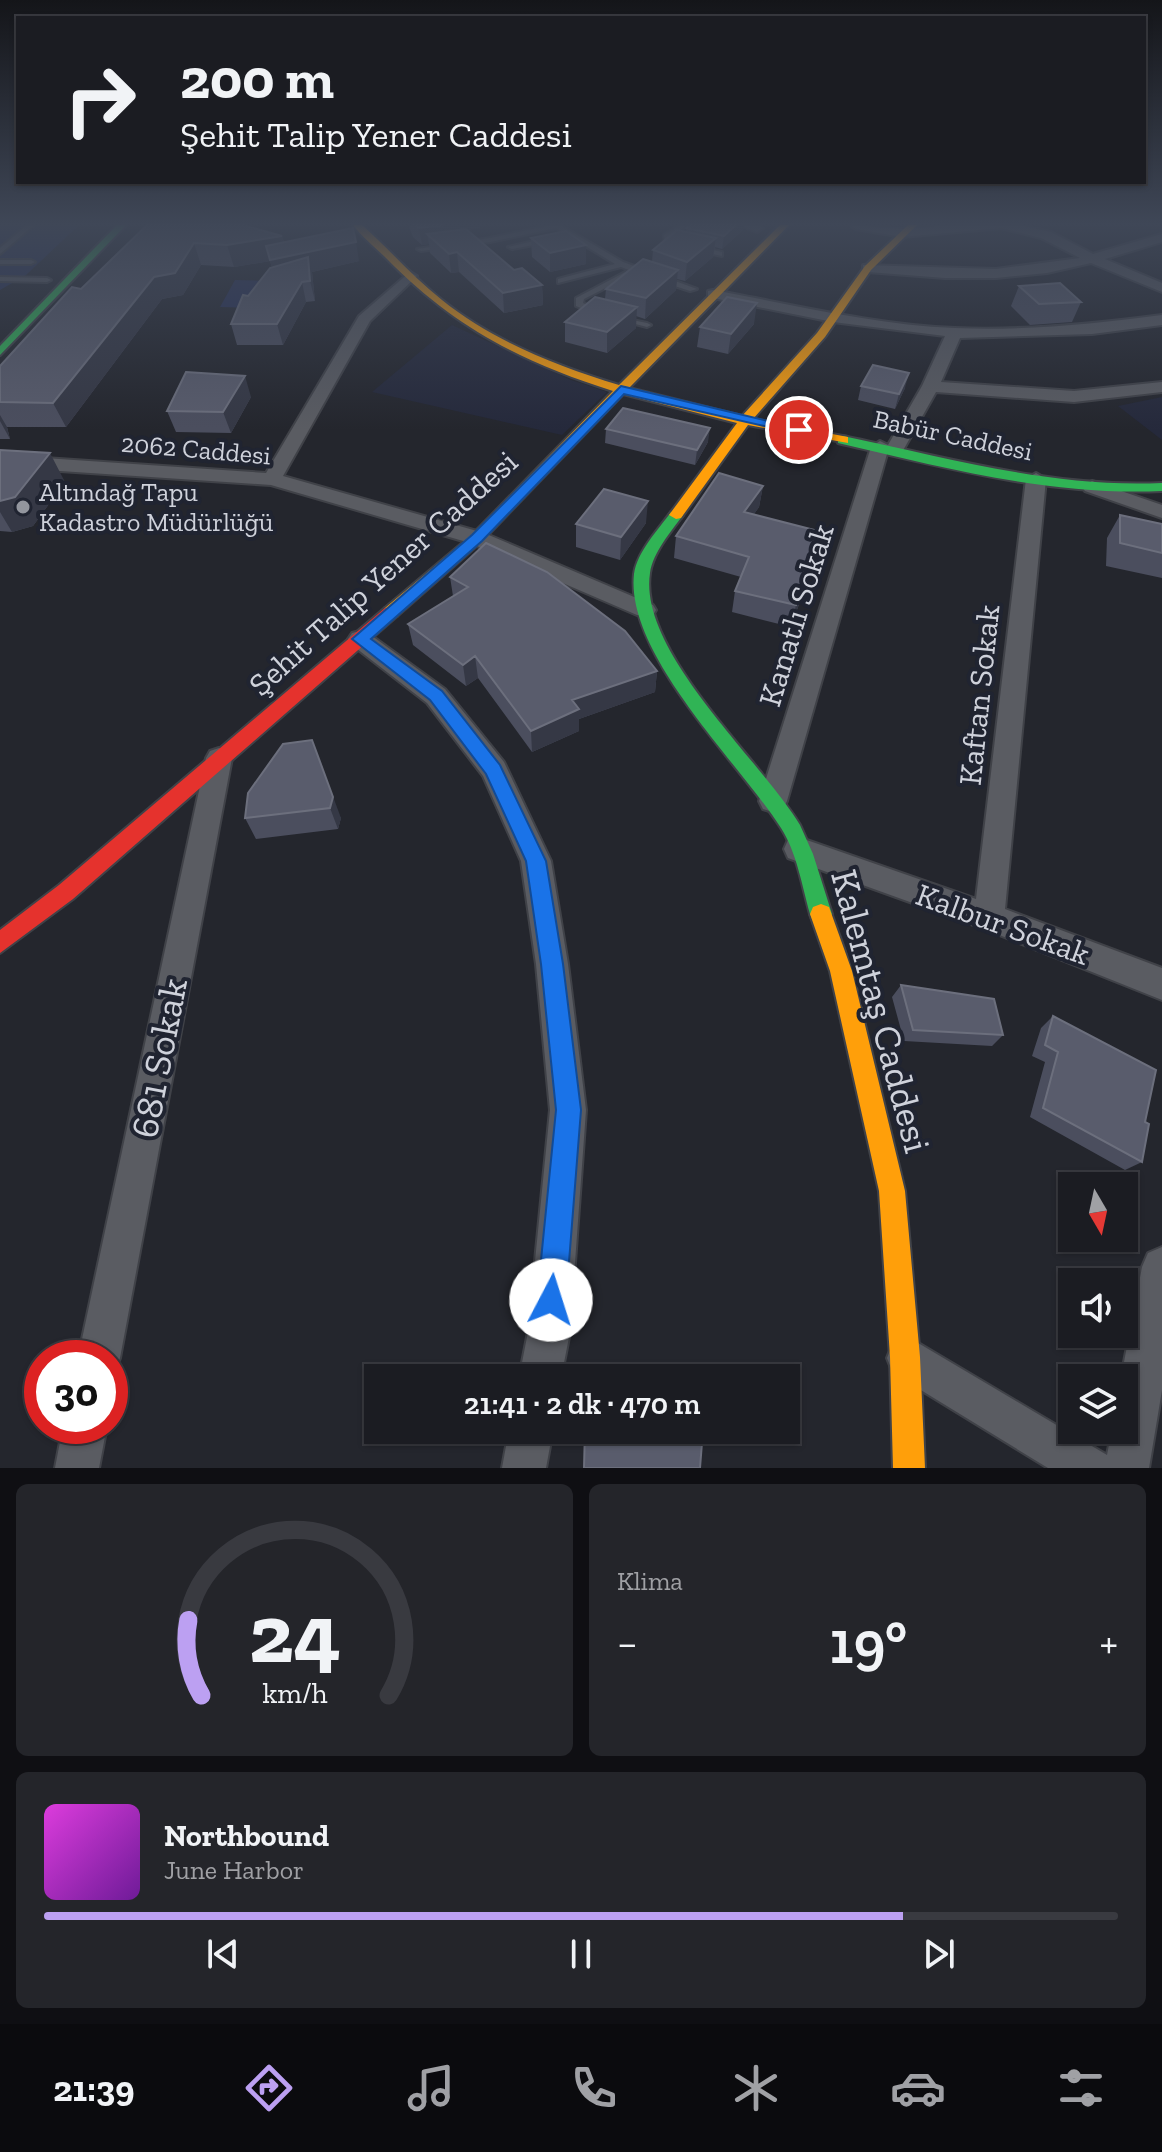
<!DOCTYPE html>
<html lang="tr">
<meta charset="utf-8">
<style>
body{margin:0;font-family:"Zilla Slab",serif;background:#24252a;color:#f1f3f6;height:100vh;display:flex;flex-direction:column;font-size:30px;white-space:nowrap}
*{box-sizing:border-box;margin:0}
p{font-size:26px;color:#a0a1a5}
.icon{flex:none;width:44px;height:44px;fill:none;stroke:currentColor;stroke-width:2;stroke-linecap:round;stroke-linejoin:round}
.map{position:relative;height:1468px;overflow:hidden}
.panel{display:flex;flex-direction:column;gap:16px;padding:16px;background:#0f0f13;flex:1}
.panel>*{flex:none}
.top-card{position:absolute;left:16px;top:16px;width:1130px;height:168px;border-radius:0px;box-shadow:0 2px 6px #0004,0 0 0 2px #393a40;background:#1b1c22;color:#f1f3f6;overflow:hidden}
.needle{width:52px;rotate:171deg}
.controls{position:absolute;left:1058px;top:1172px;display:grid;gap:16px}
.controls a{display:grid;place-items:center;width:80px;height:80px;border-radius:0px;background:#1b1c22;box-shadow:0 2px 6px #0004,0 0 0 2px #393a40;font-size:40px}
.speed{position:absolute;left:24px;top:1340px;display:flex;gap:16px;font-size:40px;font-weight:700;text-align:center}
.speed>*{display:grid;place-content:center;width:104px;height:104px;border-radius:50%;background:#1b1c22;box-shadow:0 2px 6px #0004,0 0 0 2px #393a40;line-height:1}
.speed .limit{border:12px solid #d22;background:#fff;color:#111}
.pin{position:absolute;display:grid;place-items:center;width:68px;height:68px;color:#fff;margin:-34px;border:4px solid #fff;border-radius:50%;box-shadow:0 2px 8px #0007}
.me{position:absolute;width:88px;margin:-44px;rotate:5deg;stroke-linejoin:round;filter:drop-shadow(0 0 6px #0008)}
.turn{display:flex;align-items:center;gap:28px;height:168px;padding:0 32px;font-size:36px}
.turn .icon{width:104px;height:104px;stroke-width:2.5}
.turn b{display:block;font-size:56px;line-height:68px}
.big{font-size:60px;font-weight:600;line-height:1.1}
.panel .card{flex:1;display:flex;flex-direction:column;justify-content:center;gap:12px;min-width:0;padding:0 28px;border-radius:12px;background:#24252a}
.panel .dial{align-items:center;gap:0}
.dial svg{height:208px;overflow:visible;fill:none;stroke:#393a40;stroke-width:7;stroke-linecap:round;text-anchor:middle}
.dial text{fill:#f1f3f6;stroke:none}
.song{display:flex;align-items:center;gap:24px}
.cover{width:96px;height:96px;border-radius:12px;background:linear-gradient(135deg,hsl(300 70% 55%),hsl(280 70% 35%))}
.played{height:8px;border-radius:4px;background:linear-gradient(90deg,#bca0f2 80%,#393a40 80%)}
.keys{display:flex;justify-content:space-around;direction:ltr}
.heat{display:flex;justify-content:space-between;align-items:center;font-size:44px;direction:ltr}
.panel .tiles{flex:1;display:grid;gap:16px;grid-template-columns:1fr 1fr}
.card:last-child{grid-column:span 2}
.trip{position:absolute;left:364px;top:1364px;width:436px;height:80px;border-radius:0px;background:#1b1c22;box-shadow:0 2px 6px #0004,0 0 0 2px #393a40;font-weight:600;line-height:80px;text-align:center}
.dock{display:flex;height:128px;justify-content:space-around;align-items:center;background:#0b0b0e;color:#a0a1a5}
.dock .icon{width:56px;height:56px}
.dock .current{color:#bca0f2}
.dock b{font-size:36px;color:#f1f3f6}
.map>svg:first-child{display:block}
</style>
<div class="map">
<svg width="1162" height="1468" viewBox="0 0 1162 1468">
<rect width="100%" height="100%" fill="#24262d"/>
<path fill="#25293b" d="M452,325L571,380L607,392L562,435L372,392Z
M1162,397V440L1118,406Z"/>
<path fill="#273057" d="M0,225H79L26,275L0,290Z
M235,280L271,281L257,308L220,307Z"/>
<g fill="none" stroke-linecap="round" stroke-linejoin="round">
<defs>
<path id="lane" d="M27,225H34L0,254V248Z
M552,225H560L623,262L697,289L690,291L635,273L584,299L583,303L603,312L604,314L600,316L576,306V298L629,270L621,267L558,283V279L615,264L556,228L490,242L421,251L417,249L490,238Z
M680,225H687L671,238V241L722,252V256L665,244L664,235Z
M547,238L550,242L512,249L508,247Z
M0,260H31L35,262L31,264H0Z
M0,277L47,278L51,280L47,282L0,281Z
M617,317L647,323L651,325L647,327L616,319Z"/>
<path id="street" d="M739,225H759L763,228L757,232Z
M850,225L902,229L956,225H1019L1051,232L1093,254L1162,234V242L1105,259L1162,283V292L1091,263L1047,273L996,278H945L868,272L863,271V265L996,269L1080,258L1041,238L1001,228L902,237L856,229Z
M410,272L417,276L370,321L283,476L484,533L653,605L656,610L653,615H637L470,543L271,485L0,467V455L266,473L359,316Z
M713,290C790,304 876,325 955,328C1023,331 1094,324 1162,315V325L1092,334L960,338L941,382L1074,391L1162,382V392L1074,402L936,392L901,454H887L787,801L783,809L773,812L763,809L759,801L871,447L880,441L888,445L922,386L945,336L833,322L708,297V291Z
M1036,473L1046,479L1005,909L1162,968V1000L982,928L788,858L784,849L788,840L798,837L976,899L1026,479Z
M1092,481L1162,505V518L1085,491L1082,487Z
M360,631L368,633L445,689L504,762L551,861L568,964L586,1110L570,1332L561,1378H519L528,1332L550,1110L536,964L521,861L483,776L427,703L352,645L348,639L352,633Z
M219,748L228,751L232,758L120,1358L114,1373L110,1374V1358H78L206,758L210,751Z
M1162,1247V1390L1149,1468H1048L893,1373L887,1358L893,1343L908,1337L1107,1455L1112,1430H1124V1378H1121L1142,1267L1148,1253Z
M63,1426H107L99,1468H55Z
M509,1430H553L546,1468H502Z"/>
<path id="fast" d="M117,225H126L0,355V346Z
M843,436C949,458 1052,488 1162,483V491C1052,496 945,468 838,443V437Z
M676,511L683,515C671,532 653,552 650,573C638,652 761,760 800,825L813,854L832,914L829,921L821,924L813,921L810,914C802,886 797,853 781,828C740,764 625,654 634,574C637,552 658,530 671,512Z"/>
<path id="slow" d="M353,225H362C389,249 413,277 442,300C493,341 557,366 619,385L780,225H789L629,388L742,416L817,333L865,266L908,225H917L871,270L825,337L753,419L848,437V443L748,425L681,518L676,519L669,515L737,423L623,394L482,541L397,616H385L383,612L385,608L472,535L613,391C522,362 455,328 387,259C376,248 362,237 353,225Z
M821,904L829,907L852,971L905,1191L920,1357L925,1468H893L890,1357L879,1191L830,971L810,914L813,907Z"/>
<path id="jam" d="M391,607L397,608L399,612L397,616L73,899L0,953V930L59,885L385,608Z"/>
</defs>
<use href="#lane" stroke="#404248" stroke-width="4"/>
<use href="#street" stroke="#404248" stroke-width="4"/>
<use href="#fast" stroke="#404248" stroke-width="4"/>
<use href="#slow" stroke="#404248" stroke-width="4"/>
<use href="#jam" stroke="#404248" stroke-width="4"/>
<use href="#lane" fill="#5a5c62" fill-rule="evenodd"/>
<use href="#street" fill="#5a5c62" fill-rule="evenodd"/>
<use href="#fast" fill="#30b455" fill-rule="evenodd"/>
<use href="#slow" fill="#ff9f0a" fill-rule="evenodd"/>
<use href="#jam" fill="#e5322d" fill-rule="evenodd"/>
</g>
<path fill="#4b4e5e" d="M147,225L282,236L284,242L359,261L312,272L315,301L306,302L283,345H237L231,324L248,296L272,267L270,261L234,267L201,265L183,295L162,299L66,427H7L10,439H0V366Z
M408,225H480V228L467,230L514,270L542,285L543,305L504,313L459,272L451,273L430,253L429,244L422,245L413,237Z
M686,228L743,230L722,249L715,247L713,257L685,281L677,279L676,290L645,319L636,316V328L607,353L565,342V322L605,299L606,289L652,262L653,250L686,232Z
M531,238L586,245V264L550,272L532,257Z
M1019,286L1081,302L1072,322L1030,325L1011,306Z
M754,324L728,354L697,347L700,327Z
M861,386L905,388L895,409L858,400Z
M251,397L231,433L176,432L167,411Z
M606,429L708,442L695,465L605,443Z
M0,450L65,482L33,526L12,532L0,531Z
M763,486L759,507L754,514L817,553L791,627L732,612L735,591L741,577L674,558L676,536Z
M1120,515L1162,524V578L1106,566L1107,538Z
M646,523L620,560L576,547V524Z
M450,577L657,671L655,692L579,719V731L532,752L478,678L466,686L413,645L408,624L453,596Z
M283,744L341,818L338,829L256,839L245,818Z
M901,985L1003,1035L992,1046L904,1041L892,997Z
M1053,1016L1145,1122L1142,1162L1125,1170L1030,1117L1045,1062L1032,1056L1041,1028Z"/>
<path fill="#353845" d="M444,225H480V228L427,234L429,244L422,245L419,228Z
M736,225H744L743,230L722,249L724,236Z
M282,236L287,256L356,242L359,261L312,272L315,301L310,281L275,280L270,261L234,267L227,245Z
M716,238L713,257L685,281L687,262Z
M194,243L201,265L183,295L162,299L66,427L53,403L154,277Z
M586,245V264L550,272V253Z
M457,252L459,272L451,273L449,254Z
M678,270L676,290L645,319L646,298Z
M302,282L306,302L283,345L277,324Z
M542,285L543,305L504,313L503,293Z
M757,303L754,324L728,354L731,334Z
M637,307L636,328L607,353V332Z
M909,373L905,388L895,409L899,394Z
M245,376L251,397L231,433L223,412Z
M0,415L7,427L10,439L0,421Z
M710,428L708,442L695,465L697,450Z
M50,453L65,482L33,526L12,532L0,512V501Z
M763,486L759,507L741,533L744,512Z
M648,501L646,523L620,560L621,537Z
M822,532L817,553L791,627L796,605Z
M475,656L478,678L466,686L463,665Z
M657,671L655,692L579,719V731L532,752L531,731L572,700Z
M312,740L341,818L338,829L330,808Z"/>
<path fill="#595c6c" stroke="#6c6f7d" stroke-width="2" d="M147,225H243L282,236L227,245L194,243L175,273L154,277L53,403L0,402V366L72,287L81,289Z
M415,225H444L419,228Z
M690,225H736L724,236L686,228Z
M353,228L356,242L270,260L266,246Z
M466,229L514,270L522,268L542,285L503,293L457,252L449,254L427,234Z
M677,230L716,238L687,262L653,250Z
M566,231L586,245L550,253L531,238Z
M308,257L310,281L302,282L277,324H231L243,295L248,296L270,268Z
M643,259L678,270L646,298L606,289Z
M1060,283L1081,302L1039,304L1019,286Z
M595,297L637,307L607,332L565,322Z
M727,297L757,303L731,334L700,327Z
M873,365L909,373L899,394L861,386Z
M186,372L245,376L223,412L167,411Z
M623,408L710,428L697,450L606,429Z
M0,450L50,453L15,497L0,501Z
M719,473L763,486L744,512L822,532L796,605L735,591L749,557L676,536Z
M604,489L648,501L621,537L576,524Z
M1120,515L1162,524V553L1120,543Z
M486,543L547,572L625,631L657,671L572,700L579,709L531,731L475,656L463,665L408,624L468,587L450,577Z
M312,740L333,797L330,808L245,818L248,793L283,744Z
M901,985L994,999L1003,1035L913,1030Z
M1053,1016L1156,1070L1145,1122L1149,1124L1142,1162L1043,1108L1058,1052L1045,1045Z
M585,1430H703L700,1468H584Z"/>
<linearGradient id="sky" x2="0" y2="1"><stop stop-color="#141519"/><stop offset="0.52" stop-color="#3f4757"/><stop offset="1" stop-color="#3f4757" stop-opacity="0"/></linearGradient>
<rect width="1162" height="430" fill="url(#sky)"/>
<path fill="#1a73e8" stroke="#114b97" stroke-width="2" d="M621,386L806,430L799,434L624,394L482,541L371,639L442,691L500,765L546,861L563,964L581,1110L566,1300L561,1310L551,1315L541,1310L537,1300L556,1110L541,964L526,861L486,774L430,700L352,639L472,535Z"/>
<circle fill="#93969e" stroke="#202431" stroke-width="3" cx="23" cy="507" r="8"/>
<g text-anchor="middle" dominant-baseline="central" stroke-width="8" stroke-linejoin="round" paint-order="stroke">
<g font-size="26" fill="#cfd2db" stroke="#202431">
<text transform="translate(953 435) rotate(12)">Babür Caddesi</text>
<text transform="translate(196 449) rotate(5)">2062 Caddesi</text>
</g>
<g font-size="26" fill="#cfd2db" stroke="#202431" text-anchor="start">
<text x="39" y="492">Altındağ Tapu<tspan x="39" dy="30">Kadastro Müdürlüğü</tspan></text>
</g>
<g font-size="32" fill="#cfd2db" stroke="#202431">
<text transform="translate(383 573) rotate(-42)">Şehit Talip Yener Caddesi</text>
<text transform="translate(796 615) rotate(-73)">Kanatlı Sokak</text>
<text transform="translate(979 695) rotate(-84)">Kaftan Sokak</text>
<text transform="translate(1003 924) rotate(20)">Kalbur Sokak</text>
</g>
<g font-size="38" fill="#cfd2db" stroke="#202431">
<text transform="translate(881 1011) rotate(75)">Kalemtaş Caddesi</text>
<text transform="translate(159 1058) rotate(-79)">681 Sokak</text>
</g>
</g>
</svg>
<div class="controls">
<a><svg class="needle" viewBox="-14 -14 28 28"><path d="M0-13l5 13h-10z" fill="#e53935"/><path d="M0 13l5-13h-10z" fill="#a0a1a5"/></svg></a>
<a><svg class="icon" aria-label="sound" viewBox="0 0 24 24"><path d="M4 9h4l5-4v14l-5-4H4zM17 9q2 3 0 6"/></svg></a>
<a><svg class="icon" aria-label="layers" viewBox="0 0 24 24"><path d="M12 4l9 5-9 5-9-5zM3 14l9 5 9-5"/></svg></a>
</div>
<div class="speed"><div class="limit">30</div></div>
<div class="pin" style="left:799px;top:430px;background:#d93025"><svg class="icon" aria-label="arrive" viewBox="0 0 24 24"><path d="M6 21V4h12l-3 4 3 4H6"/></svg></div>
<svg class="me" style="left:551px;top:1300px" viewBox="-20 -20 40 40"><circle r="19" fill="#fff"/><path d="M0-13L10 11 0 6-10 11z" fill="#1a73e8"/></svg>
<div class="trip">21:41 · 2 dk · 470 m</div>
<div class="top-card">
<div class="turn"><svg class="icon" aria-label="right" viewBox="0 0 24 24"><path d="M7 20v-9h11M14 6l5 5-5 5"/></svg><div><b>200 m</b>Şehit Talip Yener Caddesi</div></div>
</div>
</div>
<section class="panel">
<div class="tiles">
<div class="card dial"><svg viewBox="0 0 100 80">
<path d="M14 69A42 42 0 1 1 86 69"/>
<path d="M14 69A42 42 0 0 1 9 40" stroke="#bca0f2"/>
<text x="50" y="56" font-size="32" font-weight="700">24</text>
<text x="50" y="72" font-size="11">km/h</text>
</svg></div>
<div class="card"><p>Klima</p>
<div class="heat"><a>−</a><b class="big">19°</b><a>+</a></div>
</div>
<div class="card">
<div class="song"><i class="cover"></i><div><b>Northbound</b><p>June Harbor</p></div></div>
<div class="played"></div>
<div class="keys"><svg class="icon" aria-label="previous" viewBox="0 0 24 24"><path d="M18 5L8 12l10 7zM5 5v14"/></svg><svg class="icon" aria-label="pause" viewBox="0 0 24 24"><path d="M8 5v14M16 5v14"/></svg><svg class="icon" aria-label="next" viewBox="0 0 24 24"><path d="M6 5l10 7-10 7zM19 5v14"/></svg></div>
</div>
</div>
</section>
<nav class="dock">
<b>21:39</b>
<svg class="icon current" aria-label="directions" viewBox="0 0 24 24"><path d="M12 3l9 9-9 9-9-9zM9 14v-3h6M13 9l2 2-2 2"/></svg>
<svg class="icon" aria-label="music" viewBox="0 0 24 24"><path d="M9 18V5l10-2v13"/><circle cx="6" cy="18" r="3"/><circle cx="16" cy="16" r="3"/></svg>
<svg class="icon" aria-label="phone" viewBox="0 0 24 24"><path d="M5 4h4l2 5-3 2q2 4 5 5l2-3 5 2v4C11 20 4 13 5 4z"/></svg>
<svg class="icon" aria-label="climate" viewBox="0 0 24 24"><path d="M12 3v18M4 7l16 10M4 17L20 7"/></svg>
<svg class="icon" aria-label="car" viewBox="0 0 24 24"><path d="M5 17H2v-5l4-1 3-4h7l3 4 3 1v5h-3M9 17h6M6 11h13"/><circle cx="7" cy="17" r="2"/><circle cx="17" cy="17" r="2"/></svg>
<svg class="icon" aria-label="filters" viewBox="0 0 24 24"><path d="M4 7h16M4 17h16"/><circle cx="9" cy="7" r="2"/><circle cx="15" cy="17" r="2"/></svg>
</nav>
